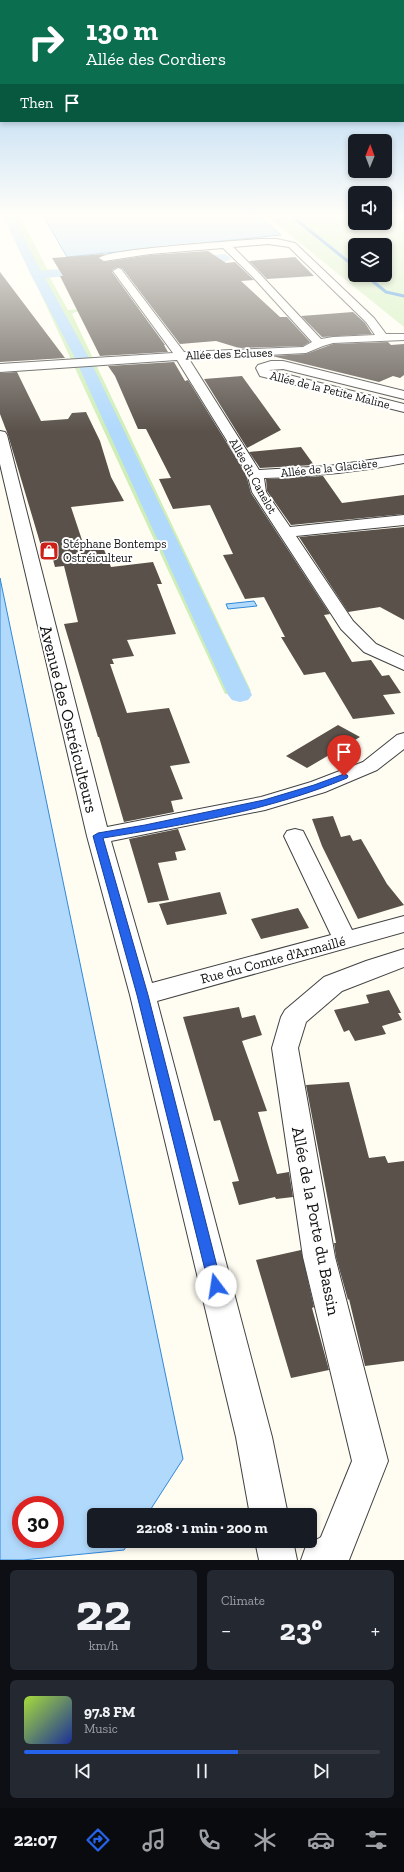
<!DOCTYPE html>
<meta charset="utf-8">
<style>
body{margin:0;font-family:"Zilla Slab",serif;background:#242831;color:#f1f3f6;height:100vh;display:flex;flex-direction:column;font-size:15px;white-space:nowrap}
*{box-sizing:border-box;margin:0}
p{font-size:13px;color:#9ea1a6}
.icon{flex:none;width:22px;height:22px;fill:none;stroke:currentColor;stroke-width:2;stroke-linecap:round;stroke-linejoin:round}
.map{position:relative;height:1560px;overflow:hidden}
.panel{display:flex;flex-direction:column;gap:10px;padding:10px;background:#0d0f14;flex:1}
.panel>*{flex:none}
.banner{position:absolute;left:0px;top:0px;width:404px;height:122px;box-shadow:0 2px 6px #0003;background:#0b6e4f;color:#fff;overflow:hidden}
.needle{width:26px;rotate:1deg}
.tools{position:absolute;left:348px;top:134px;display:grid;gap:8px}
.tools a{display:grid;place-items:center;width:44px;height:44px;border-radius:6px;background:#171b24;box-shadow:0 2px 6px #0003;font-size:20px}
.speed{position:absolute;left:12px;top:1496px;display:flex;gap:8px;font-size:20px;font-weight:700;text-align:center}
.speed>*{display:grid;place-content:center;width:52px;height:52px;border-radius:50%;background:#171b24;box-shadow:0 2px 6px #0003;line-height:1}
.speed .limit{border:6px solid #d22;background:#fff;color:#111}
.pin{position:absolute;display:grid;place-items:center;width:34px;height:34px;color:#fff;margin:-41px -17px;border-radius:50% 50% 50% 0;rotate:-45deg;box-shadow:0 0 4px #0007}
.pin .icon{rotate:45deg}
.me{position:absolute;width:44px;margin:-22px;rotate:346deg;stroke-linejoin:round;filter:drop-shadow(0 0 3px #0008)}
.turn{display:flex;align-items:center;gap:14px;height:84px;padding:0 20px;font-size:18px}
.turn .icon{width:52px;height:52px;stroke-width:2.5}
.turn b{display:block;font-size:28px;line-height:34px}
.then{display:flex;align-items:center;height:38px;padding:0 20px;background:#0003;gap:8px;font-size:15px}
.big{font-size:30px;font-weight:700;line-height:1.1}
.panel .widget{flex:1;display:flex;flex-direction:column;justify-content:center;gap:6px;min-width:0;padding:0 14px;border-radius:6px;background:#242831}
.panel .dial{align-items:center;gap:0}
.dial b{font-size:52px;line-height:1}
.song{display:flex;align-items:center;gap:12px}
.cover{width:48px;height:48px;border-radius:6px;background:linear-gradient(135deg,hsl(80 70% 55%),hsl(230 70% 35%))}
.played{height:4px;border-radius:2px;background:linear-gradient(90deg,#2563eb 60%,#363941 60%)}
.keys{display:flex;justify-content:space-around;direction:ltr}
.heat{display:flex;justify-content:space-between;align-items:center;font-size:22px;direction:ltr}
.panel .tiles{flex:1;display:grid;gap:10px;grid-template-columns:1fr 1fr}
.widget:last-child{grid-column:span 2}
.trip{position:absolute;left:87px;top:1508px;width:230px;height:40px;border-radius:6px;background:#171b24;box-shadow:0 2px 6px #0003;font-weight:700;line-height:40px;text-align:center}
.menu{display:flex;height:64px;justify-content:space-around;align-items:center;background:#090b0e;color:#9ea1a6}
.menu .icon{width:28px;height:28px}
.menu .on{color:#2563eb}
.menu b{font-size:18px;color:#f1f3f6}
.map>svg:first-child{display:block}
</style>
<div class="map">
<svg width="404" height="1560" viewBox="0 0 404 1560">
<rect width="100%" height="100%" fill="#fffdf2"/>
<path fill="#cfeeb7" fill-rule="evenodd" d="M4,214H19L47,269L57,270L227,256L232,260L49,276L68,310L140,305L143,308L75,312L72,314L251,691L225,694Z
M264,214H355V223H385V214H404V327ZM355,245H385V275H355Z"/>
<path fill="#b1d9fc" stroke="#3188da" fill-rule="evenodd" d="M42,214H257L281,235L67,257Z
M0,578L183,1459L147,1515H94V1541H130L124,1550L23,1560H0ZM21,1505H55V1539H21Z
M254,601L257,606L228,609L226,604Z"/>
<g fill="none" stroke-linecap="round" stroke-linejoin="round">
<path stroke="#3188da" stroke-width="3" d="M289,214L355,267
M365,275L386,292L404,296"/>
<path fill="#b1d9fc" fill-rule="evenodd" d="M2,214H12L41,271L225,254L231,258L225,262L45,278L88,356L252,695L248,700L240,702L232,700L228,695L74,356L31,275Z"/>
</g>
<path fill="#59514a" d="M208,251L226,263L235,262L254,280L241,281L280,317H287L310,342L303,346L239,348L216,341L180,344L122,268L118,267L112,270V272L165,345H164L168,352L100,356L60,276H63L52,258L104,254L98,258L104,262L150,255Z
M295,257L314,276L267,279L249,261Z
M0,272L65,358L0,362Z
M353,312L365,323L372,334L322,337L301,316Z
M388,342L391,345L404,344V375L400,378L393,376L379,382L272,356L306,354L333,344Z
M174,362L185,381L188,380L246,474L251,493L330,614L324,615L352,662L371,660L382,676L389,675L401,693L383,695L395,714L353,719L325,672L304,675L281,637H285L264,597L245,599L223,555L233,554L210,505L173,509L159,479L171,478L146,429H138L115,376L108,366Z
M17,372L41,421L68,419L72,413L86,412L100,441L111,477L124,501L71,507L83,543L101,542L111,567L153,562L162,584H157L176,634L127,640L134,656L112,659L114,664H110L127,713L169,708L190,763L170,766L183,799L171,801L174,812L124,822L99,737H98L64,624L78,622L64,566L55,567L52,556H44L8,435L0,414V373Z
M242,376L281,430L247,448L204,379Z
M301,447L314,465L260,468L249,452Z
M323,476L342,503L404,495V514L291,525L267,491L266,479Z
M404,527V620L380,607L348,612L299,537Z
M338,725L360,737L307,768L286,756Z
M333,816L341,837L350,835L353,841L361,839L387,884L404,905L358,919L322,846L312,819Z
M178,829L186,850L175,852L177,860L158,863L169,900L148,903L129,839Z
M220,892L227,914L167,925L159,904Z
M298,908L309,928L261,939L251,919Z
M389,990L401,1013H398L402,1020L382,1026L386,1034L355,1041L349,1030L344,1032L334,1010L369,1003L366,995Z
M239,1007L242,1018L255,1015L262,1035L242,1041L267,1111L258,1112L277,1174L289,1172L293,1197L276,1199L275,1197L239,1205L232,1182L239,1181L220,1120L214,1121L183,1017Z
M349,1082L369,1158L385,1156L388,1163L404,1161V1361L365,1366L349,1299L348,1300L336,1257L334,1243H336L306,1085Z
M301,1250L314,1307L312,1308L329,1370L291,1378L256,1260Z"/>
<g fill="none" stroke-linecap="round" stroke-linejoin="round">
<defs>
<path id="street" d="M260,239H277L295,243L374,318L386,334H404V340L333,343L323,346L306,353L189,359L259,470L329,466L404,455V463C358,472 311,477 264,478L266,492L290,527L404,515V525L296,536L353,621L376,644L404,657V670L364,652L341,629L252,492L247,473L177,360L0,372V364L173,353L113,271L118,268L121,269L184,352L303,347L312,342L252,276L223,248L150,254L104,261L99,258C107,249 239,241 260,239ZM268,244L289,247L366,322L375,335L333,337L321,339L258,272L233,247Z
M271,361H283L404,391V399L283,369L269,370L404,404V412L260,376L256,368L258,365Z
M0,431L5,432L7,435L107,827L261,797L311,782L363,762L397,735L404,733V749L377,770L325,792L265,810L111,841L152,983L331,935L284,836L287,831L295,829L303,831L352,930L404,916V932L157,1001L272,1437L288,1515H250L236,1437L130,995L87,836L0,464Z
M404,949V967L342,991L306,1022L298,1048L335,1257L388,1461L349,1560H301L306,1546L321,1537L352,1461L303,1257L272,1048L281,1017L285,1010L324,977L366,961Z
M255,1541H293L297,1560H259Z"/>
</defs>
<use href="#street" stroke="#424242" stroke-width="2"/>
<use href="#street" fill="#fff" fill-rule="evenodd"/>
</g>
<linearGradient id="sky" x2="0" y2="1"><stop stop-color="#92c3f0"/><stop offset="0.5" stop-color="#fffef9"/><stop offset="1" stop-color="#fffef9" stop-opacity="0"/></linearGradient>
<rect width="404" height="432" fill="url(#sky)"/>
<path fill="#2563eb" stroke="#184099" d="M344,774L347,775L348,776L347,778C271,810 184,825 103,838L148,995L222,1286L220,1290L216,1292L211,1290L209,1286L137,995L93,836L98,833L145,825L264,800L314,785Z"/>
<defs>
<symbol id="shop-square" viewBox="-11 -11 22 22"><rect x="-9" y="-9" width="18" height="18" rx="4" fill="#cd2019" stroke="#fff"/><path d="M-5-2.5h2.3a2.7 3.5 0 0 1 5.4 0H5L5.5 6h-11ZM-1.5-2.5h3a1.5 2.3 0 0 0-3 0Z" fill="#fff"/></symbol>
</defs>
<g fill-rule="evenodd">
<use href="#shop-square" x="38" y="540" width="22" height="22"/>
</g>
<g text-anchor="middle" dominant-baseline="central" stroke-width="4" stroke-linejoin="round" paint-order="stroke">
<g font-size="12" fill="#0f0f0f" stroke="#fff">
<text transform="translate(229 354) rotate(-2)">Allée des Ecluses</text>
<text transform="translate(330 390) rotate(14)">Allée de la Petite Maline</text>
<text transform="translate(329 468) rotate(-6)">Allée de la Glacière</text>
<text transform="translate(253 476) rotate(61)">Allée du Canelot</text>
</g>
<g font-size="12" fill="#0f0f0f" stroke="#fff" text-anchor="start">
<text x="63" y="544">Stéphane Bontemps<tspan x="63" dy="14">Ostréiculteur</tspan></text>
</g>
<g font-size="14" fill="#0f0f0f" stroke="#fff">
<text transform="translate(273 960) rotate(-15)">Rue du Comte d'Armaillé</text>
</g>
<g font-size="17" fill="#0f0f0f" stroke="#fff">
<text transform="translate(69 719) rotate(76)">Avenue des Ostréiculteurs</text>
<text transform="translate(316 1221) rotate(79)">Allée de la Porte du Bassin</text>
</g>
</g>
</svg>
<div class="tools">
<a><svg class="needle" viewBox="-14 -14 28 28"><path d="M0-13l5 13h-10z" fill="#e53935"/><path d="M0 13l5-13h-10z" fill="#9ea1a6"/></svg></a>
<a><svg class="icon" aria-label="sound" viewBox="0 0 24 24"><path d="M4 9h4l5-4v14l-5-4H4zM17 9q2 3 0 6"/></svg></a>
<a><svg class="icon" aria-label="layers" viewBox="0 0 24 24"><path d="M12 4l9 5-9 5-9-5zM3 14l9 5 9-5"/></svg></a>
</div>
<div class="speed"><div class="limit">30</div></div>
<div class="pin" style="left:344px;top:776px;background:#d93025"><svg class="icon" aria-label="arrive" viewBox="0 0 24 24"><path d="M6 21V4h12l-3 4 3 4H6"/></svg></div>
<svg class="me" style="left:216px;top:1286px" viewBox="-20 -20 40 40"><circle r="19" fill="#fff"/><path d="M0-13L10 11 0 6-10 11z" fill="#2563eb"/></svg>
<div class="trip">22:08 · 1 min · 200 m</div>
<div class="banner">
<div class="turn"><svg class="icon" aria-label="right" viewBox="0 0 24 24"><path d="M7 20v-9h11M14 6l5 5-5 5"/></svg><div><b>130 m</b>Allée des Cordiers</div></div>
<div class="then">Then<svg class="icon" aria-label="arrive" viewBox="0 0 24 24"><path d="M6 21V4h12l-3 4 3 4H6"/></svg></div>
</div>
</div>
<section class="panel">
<div class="tiles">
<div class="widget dial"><b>22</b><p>km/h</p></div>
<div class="widget"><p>Climate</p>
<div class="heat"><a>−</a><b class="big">23°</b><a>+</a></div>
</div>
<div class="widget">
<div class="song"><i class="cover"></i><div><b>97.8 FM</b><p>Music</p></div></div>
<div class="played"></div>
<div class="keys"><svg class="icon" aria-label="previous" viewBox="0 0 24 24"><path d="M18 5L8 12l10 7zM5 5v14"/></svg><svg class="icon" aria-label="pause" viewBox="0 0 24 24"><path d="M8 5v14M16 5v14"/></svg><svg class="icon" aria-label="next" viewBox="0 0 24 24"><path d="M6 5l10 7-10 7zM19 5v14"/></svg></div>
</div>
</div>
</section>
<nav class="menu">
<b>22:07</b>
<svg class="icon on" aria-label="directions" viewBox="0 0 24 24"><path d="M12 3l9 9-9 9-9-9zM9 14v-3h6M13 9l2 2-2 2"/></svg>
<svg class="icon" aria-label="music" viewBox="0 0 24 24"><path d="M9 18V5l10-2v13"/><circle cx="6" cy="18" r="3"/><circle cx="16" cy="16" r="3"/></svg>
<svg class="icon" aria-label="phone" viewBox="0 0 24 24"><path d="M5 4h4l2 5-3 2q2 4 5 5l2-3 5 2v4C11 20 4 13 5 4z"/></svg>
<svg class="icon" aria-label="climate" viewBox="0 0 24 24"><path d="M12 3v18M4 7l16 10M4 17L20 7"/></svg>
<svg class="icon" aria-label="car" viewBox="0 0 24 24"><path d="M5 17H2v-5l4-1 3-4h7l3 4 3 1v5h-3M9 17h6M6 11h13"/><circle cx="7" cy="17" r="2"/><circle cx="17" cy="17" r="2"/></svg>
<svg class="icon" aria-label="filters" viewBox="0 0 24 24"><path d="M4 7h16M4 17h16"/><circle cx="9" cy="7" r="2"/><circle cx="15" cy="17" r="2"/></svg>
</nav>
